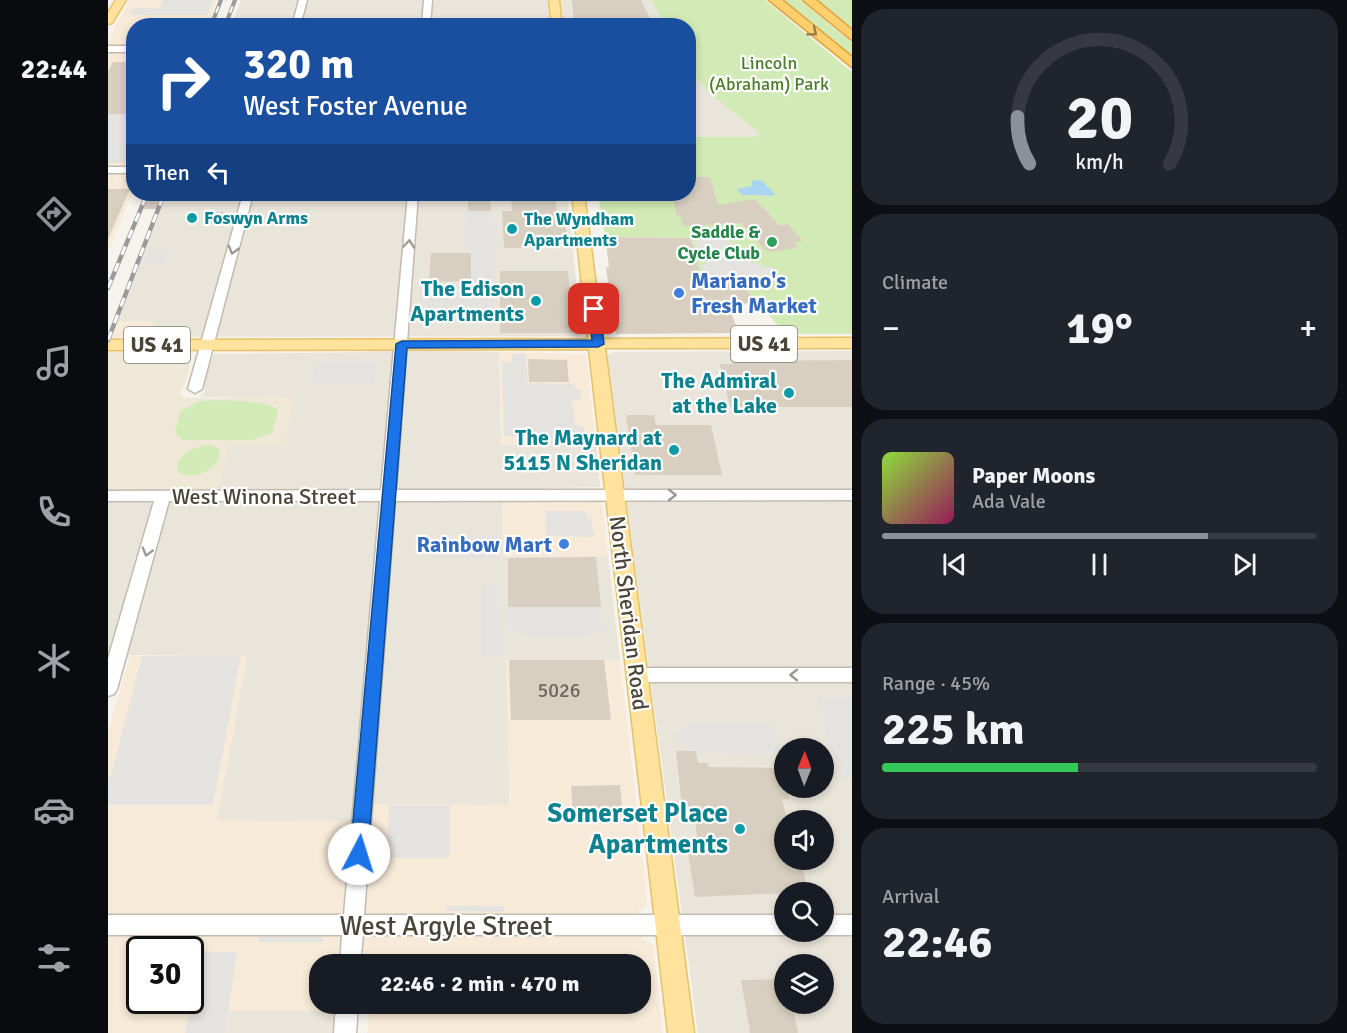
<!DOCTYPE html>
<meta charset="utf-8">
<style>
body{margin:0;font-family:Signika,sans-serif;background:#20242c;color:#f1f3f6;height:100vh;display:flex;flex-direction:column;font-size:22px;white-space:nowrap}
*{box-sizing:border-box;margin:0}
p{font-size:20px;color:#9ea1a6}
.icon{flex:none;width:33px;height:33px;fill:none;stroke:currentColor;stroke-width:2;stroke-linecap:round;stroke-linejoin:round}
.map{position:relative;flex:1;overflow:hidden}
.drawer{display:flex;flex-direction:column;gap:9px;padding:9px;background:#0d0f14;width:495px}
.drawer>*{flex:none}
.top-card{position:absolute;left:18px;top:18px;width:570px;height:183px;border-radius:24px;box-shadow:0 3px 9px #0003;background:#1a4fa0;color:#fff;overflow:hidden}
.needle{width:39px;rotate:1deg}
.fabs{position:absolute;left:666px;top:738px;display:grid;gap:12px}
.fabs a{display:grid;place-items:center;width:60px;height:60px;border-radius:50%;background:#171b24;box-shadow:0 3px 9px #0003;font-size:30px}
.speed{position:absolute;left:18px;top:936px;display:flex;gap:12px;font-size:30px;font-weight:700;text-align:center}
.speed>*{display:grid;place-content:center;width:78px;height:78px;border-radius:50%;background:#171b24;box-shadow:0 3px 9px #0003;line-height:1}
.speed .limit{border:3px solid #111;border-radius:9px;background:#fff;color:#111}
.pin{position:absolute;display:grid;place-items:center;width:51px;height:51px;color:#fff;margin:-26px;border-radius:12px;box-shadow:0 3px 9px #0006}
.me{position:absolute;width:66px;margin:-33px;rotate:5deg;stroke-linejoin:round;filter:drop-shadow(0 0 4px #0008)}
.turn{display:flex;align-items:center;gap:21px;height:126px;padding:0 18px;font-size:27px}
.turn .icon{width:78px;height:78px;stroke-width:2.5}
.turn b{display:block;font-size:42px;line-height:51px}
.then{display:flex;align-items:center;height:57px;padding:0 18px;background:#0003;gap:12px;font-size:22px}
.big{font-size:45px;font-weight:700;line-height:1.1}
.drawer .tile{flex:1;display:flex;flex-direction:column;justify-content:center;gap:9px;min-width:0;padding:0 21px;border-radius:24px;background:#20242c}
.drawer .dial{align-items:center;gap:0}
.dial svg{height:156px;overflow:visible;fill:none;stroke:#363941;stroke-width:7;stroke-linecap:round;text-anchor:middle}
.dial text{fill:#f1f3f6;stroke:none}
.song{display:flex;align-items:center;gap:18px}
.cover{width:72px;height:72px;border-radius:9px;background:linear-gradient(135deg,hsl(90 70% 55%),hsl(330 70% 35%))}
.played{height:6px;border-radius:3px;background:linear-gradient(90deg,#8c9099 75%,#363941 75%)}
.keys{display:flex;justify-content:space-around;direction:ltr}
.heat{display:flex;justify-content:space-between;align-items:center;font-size:33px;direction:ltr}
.charge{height:9px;border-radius:4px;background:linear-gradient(90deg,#34c759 45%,#363941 0)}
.trip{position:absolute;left:201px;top:954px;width:342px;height:60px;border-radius:24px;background:#171b24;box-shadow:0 3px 9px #0003;font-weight:700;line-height:60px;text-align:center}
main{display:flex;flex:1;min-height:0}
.tabs{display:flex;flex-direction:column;width:108px;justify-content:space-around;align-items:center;background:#090b0e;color:#9ea1a6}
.tabs .icon{width:42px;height:42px}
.tabs .on{color:#8c9099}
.tabs b{font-size:27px;color:#f1f3f6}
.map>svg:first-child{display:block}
</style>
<main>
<nav class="tabs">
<b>22:44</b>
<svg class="icon on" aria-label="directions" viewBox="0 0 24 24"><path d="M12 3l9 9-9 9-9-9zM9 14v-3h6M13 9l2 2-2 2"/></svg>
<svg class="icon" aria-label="music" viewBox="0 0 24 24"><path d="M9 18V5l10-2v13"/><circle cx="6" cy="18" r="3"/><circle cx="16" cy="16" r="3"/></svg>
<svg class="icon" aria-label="phone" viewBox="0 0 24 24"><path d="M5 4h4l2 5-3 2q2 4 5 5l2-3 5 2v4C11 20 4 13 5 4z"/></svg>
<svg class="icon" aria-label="climate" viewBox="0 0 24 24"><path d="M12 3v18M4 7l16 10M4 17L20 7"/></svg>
<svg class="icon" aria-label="car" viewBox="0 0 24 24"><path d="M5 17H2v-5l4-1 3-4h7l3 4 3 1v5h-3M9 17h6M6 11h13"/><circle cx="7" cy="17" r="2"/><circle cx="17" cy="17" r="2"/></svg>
<svg class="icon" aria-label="filters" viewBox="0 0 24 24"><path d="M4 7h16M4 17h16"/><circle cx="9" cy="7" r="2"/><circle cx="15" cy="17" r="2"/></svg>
</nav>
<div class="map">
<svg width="744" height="1033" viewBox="0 0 744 1033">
<rect width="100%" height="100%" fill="#f6f3ec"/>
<path fill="#eae5da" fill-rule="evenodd" d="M133,0H439L442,25L123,26Z
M453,0H543L557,25H456Z
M580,64L611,101L653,134L645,137H581Z
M127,194H459L469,291L474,299L477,332L471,336L40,337L45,321H9L57,199H125Z
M267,350L391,352L393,445H488L492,487L394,490L396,557L500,556L512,661L401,660V805L267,804L265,821H109L139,656L0,655V489L121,445H177L185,397H90L97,391L96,382L106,354L262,352Z
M744,351V1033H590L499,355L506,352ZM676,748H716V788H676ZM676,820H716V860H676ZM676,892H716V932H676ZM676,964H716V1004H676Z
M121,1011H226L225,1033H117Z"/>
<path fill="#f7ead8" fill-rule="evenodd" d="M22,0H110L99,25L26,26L25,166H0V39Z
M25,173V192L0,251V174Z
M9,321H46L40,337L3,338Z
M391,352L478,354L488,445H393Z
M394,502H491L495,507L500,556L395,557Z
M22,656H139L109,820L243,821L241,838L234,832L229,876L237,882L236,898H259L262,875L270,868L272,845L269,842L264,845L266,804L401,805L398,660L512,661L539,896L538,907L530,911L531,926L533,937L545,945L555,1033H259L261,1004H532V964H255L256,952H232L230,963L226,961L221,964H212V1004H217V1011H121L117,1033H0V731ZM32,950H82V1000H32Z"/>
<path fill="#efe8d6" d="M0,352L84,353L79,379L72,393L75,398L186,397L177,445H121L110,489H0Z"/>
<path fill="#d2eab5" d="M543,0H657L744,72V334H678L631,282H594L583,238L497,237L490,194H580L581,137H645L653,134C635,119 586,86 581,63C578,52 581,37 580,26L557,25Z
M675,0H692L744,43V56Z
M709,0H744V29Z
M91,401C106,400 164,399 170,411L164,433L144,440H74L67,431L73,411Z
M102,445L110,448L112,456C106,471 85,481 70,472L69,464C76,451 88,446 102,445Z"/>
<path fill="#e5e3e0" d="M55,0H105L99,15H21L25,8H51Z
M0,114H25V163H0Z
M357,211H383L385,309H376V316H311L313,285L330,283L361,285L364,283V250L356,249Z
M592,232H604L605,236L624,242L623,247H628L629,251H637L648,258L643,259L644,263H653L655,268L662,266L671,274H668L669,279H652L648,275V279H626L622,274L621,279H604L602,275H595L593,265L600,263L592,262L590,253L597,252L589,250L587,241L594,240Z
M41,249H66L59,255V264H35Z
M404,354H418L420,383L465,384L469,390H473V399L464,400L467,425L476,427L477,437H468L469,444H408V436H396L394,362H404Z
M207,362H268L266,384L204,385Z
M437,511H479V518H483L486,537L438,536Z
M355,535H389L390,558H355Z
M375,584H391L392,657H374Z
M400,607H493L496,633H479V636H416V633H401Z
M133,655L105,805H0V778L3,777L34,656Z
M709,698H744V779H732Z
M580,723H666L673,754L592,753L576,743H568L566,732H572Z
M281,805H342V854L336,858H279Z
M233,831L241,838L237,882L229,876Z
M339,906H396V912L338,911Z
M151,937H215L214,942H150Z
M92,952H129L117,1033H77Z"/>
<path fill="#a9d4f2" d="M653,180L668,195C656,197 648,193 635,196L629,189L644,186V181Z"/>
<path fill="#d8cfc1" d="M464,0H533L546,26H466Z
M5,62H25L26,114H0V71Z
M580,177H602L610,205L647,199L672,226L680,224L695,241L686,243L690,247L665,252L657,250L633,223L575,226L573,217H569L564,194H580Z
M0,189H22L0,239Z
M41,194H54L48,209H35Z
M360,194H382L383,211H360Z
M403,194H447L449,211L456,214L460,244L433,245L428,242L413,245V248H396L394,211H404Z
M105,212H116L112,224H99L101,213Z
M497,237L583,238L594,282H631L648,301L622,308L630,333L508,334L498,268L501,266Z
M323,253H363V281L321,282Z
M392,271H460L466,333H392Z
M420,359L459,360L461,382H421Z
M744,360V407H622L612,364H625L624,361Z
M518,415H546L548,425H603L614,475H527Z
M488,557L493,607H400V558Z
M401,660H496L503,720H403Z
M568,751H588L590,763H600L601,767L674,768L681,799H674L679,820L676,860H693L700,892L587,897L580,853L591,851L585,807H574Z
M512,785L515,815H465L463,786Z
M676,979V1004H684L690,1033H642L633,980Z"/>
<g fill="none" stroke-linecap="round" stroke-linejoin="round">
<defs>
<path id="minor" d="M191,0H199L192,26H184Z
M316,0H324L322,26H314Z
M0,46H26V52H0Z
M0,167H26V173H0Z
M135,194H145L94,389L87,393L80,389Z
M300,194H310L288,490H744V500L287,501L256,915H676V932H683L676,935H255L252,964H232L234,935H0V915H236L272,501H61L9,689L6,694L0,696V659L46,501H0V491L273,490Z
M528,668H744V682H528L522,680L519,675L522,670Z
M716,915H744V935H716L709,932H716Z
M228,1004H250L248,1033H226Z"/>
<path id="major" d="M8,0H18L4,23L0,24V13Z
M441,0H451L454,26H444Z
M464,194H476L495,339L744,338V348H497L586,1033H560L481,349L0,350V340L480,339Z"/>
<path id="highway" d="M661,0H674L744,57V67Z
M695,0H708L744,30V40Z"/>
</defs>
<use href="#minor" stroke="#c2bbae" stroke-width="3"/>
<use href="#major" stroke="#e6c16a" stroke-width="3"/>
<use href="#highway" stroke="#e0a43c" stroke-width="3"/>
<use href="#minor" fill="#fff" fill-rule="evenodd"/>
<use href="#major" fill="#ffe39c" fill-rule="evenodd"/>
<use href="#highway" fill="#ffcf6e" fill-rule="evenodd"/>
<defs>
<path id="rail-far1" d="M103,26L113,0
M117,26L127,0"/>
<path id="rail" d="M0,288L39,194
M0,340L56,194"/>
</defs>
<use href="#rail-far1" stroke="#9a9a9a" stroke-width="4"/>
<use href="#rail" stroke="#9a9a9a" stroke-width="4.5"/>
<use href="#rail-far1" stroke="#fff" stroke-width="2" stroke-dasharray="7" stroke-linecap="butt"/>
<use href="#rail" stroke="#fff" stroke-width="3" stroke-dasharray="9" stroke-linecap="butt"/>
</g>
<defs><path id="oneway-chevron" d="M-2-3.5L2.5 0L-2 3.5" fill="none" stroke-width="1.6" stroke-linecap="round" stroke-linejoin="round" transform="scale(1.5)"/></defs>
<use stroke="#937c4e" href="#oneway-chevron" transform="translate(705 32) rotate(39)"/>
<g stroke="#9c9892">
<use href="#oneway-chevron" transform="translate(301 244) rotate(-85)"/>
<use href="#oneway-chevron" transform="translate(125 250) rotate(106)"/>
<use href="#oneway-chevron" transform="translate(564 495)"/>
<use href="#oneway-chevron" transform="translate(39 552) rotate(106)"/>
<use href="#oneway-chevron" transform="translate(686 675) rotate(-180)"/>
</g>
<path fill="#1a73e8" stroke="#114b97" stroke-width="1.5" d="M486,306L492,309L496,344L490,347L299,348L260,854L258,860L251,863L245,860L242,854L288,344L294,341L484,340L481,309Z"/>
<g fill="#0f9aa8" stroke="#fff" stroke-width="2">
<circle cx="84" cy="218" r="6"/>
<circle cx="404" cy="229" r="6"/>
<circle cx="428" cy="301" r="6"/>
<circle cx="681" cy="393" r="6"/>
<circle cx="566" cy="450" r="6"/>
<circle cx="632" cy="829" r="6"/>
</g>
<circle fill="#2e9e5b" stroke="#fff" stroke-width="2" cx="664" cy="242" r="6"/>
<g fill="#3f7fe0" stroke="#fff" stroke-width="2">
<circle cx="571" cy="293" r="6"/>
<circle cx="456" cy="544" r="6"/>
</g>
<g text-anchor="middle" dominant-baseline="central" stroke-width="4.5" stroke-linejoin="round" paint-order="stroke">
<g font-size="18" fill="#4a7f2a" stroke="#fff">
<text x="661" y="63">Lincoln<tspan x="661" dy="21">(Abraham) Park</tspan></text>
</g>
<g font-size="18" font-weight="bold" fill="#0d838f" stroke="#fff" text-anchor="start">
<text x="96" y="218">Foswyn Arms</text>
<text x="416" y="219">The Wyndham<tspan x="416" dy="21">Apartments</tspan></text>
</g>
<g font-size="18" font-weight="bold" fill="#27864d" stroke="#fff" text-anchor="end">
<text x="652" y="232">Saddle &amp;<tspan x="652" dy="21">Cycle Club</tspan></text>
</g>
<g font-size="20" fill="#6e675b">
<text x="451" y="690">5026</text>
</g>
<g fill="#fff" stroke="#817c74" stroke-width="1.5">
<rect x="623" y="326" width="66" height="36" rx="4.5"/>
<rect x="16" y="327" width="66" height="36" rx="4.5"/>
</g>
<g font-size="21" font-weight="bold" fill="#4b4439">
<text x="656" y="344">US 41</text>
<text x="49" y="345">US 41</text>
</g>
<g font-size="22" font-weight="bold" fill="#366cbe" stroke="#fff" text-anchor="start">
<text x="583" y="280">Mariano's<tspan x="583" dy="25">Fresh Market</tspan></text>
<text x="444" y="544" text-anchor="end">Rainbow Mart</text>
</g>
<g font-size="22" font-weight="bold" fill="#0d838f" stroke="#fff" text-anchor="end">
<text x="416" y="288">The Edison<tspan x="416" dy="25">Apartments</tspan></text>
<text x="669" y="380">The Admiral<tspan x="669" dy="25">at the Lake</tspan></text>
<text x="554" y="437">The Maynard at<tspan x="554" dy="25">5115 N Sheridan</tspan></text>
</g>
<g font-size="22" fill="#4b4439" stroke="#fff">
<text x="156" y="496">West Winona Street</text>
<text transform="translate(521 613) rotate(83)">North Sheridan Road</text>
</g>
<g font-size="27" font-weight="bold" fill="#0d838f" stroke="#fff" text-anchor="end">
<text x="620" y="813">Somerset Place<tspan x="620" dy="31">Apartments</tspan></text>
</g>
<g font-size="27" fill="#4b4439" stroke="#fff">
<text x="338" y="926">West Argyle Street</text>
</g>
</g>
</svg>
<div class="fabs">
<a><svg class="needle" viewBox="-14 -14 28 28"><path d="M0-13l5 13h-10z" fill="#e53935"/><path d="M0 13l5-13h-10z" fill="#9ea1a6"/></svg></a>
<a><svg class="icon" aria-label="sound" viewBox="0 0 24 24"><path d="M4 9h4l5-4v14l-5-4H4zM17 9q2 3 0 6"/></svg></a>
<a><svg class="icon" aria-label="search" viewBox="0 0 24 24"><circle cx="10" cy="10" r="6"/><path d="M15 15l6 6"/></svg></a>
<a><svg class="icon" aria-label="layers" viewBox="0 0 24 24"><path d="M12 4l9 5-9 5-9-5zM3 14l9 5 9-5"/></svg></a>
</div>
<div class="speed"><div class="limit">30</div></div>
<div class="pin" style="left:486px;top:309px;background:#d93025"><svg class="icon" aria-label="arrive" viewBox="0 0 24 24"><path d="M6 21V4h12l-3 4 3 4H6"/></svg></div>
<svg class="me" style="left:251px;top:854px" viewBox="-20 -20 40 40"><circle r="19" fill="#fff"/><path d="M0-13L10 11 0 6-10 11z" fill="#1a73e8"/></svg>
<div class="trip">22:46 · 2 min · 470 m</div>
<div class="top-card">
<div class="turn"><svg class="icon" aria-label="right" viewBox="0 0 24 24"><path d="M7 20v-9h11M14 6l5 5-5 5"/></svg><div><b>320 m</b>West Foster Avenue</div></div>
<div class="then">Then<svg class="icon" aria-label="left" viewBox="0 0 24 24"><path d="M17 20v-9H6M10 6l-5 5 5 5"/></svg></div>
</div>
</div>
<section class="drawer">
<div class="tile dial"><svg viewBox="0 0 100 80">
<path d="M14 69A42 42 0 1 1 86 69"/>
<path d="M14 69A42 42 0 0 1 8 45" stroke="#8c9099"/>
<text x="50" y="56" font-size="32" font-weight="700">20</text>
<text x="50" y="72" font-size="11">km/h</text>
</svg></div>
<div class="tile"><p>Climate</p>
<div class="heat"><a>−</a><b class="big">19°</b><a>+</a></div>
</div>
<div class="tile">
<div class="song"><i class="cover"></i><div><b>Paper Moons</b><p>Ada Vale</p></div></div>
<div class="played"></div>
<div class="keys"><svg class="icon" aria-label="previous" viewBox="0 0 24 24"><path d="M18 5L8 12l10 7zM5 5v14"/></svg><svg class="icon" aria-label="pause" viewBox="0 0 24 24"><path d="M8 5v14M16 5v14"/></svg><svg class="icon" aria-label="next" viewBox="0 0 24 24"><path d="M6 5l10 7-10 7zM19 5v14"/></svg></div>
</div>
<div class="tile"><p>Range · 45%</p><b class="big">225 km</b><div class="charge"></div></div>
<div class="tile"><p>Arrival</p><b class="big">22:46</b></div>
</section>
</main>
